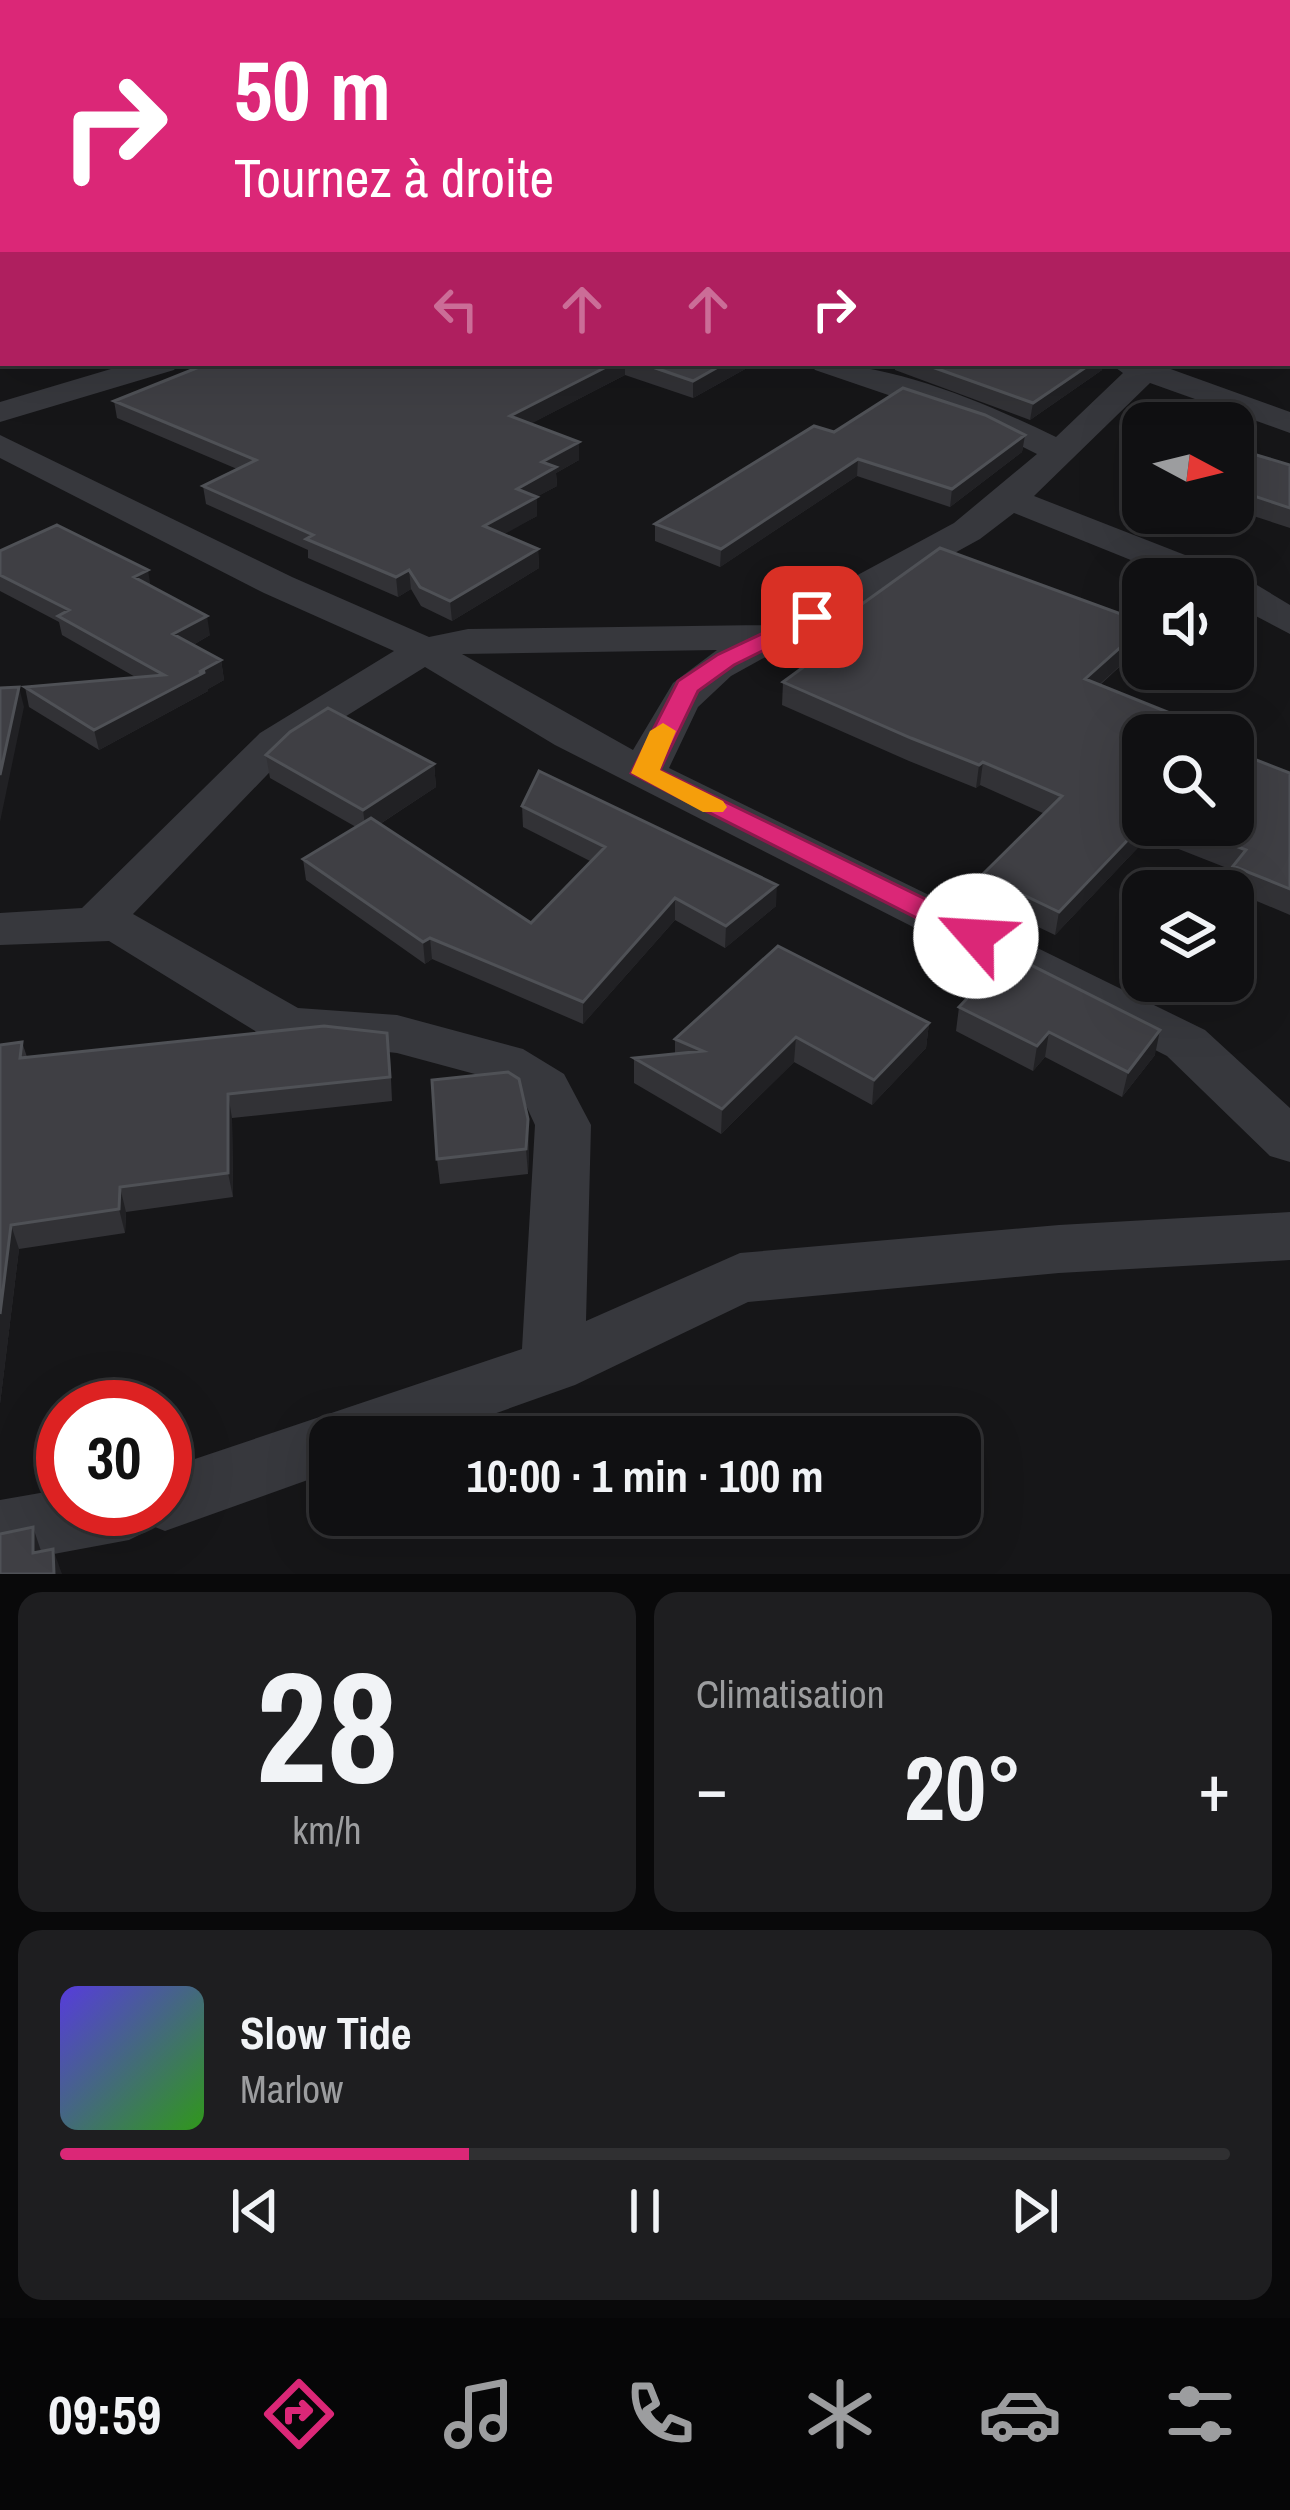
<!DOCTYPE html>
<html lang="fr">
<meta charset="utf-8">
<style>
body{margin:0;font-family:"Archivo Narrow",sans-serif;background:#1e1e20;color:#f1f3f6;height:100vh;display:flex;flex-direction:column;font-size:45px;white-space:nowrap}
*{box-sizing:border-box;margin:0}
p{font-size:39px;color:#9c9d9f}
.icon{flex:none;width:66px;height:66px;fill:none;stroke:currentColor;stroke-width:2;stroke-linecap:round;stroke-linejoin:round}
.map{position:relative;height:1574px;overflow:hidden}
.details{display:flex;flex-direction:column;gap:18px;padding:18px;background:#09090a;flex:1}
.details>*{flex:none}
.guide{position:absolute;left:0px;top:0px;width:1290px;height:366px;box-shadow:0 12px 48px #0002,0 0 0 3px #303032;background:#db2777;color:#fff;overflow:hidden}
.needle{width:78px;rotate:97deg}
.buttons{position:absolute;left:1122px;top:402px;display:grid;gap:24px}
.buttons a{display:grid;place-items:center;width:132px;height:132px;border-radius:24px;background:#101012;box-shadow:0 12px 48px #0002,0 0 0 3px #303032;font-size:60px}
.speed{position:absolute;left:36px;top:1380px;display:flex;gap:24px;font-size:60px;font-weight:700;text-align:center}
.speed>*{display:grid;place-content:center;width:156px;height:156px;border-radius:50%;background:#101012;box-shadow:0 12px 48px #0002,0 0 0 3px #303032;line-height:1}
.speed .limit{border:18px solid #d22;background:#fff;color:#111}
.pin{position:absolute;display:grid;place-items:center;width:102px;height:102px;color:#fff;margin:-51px;border-radius:24px;box-shadow:0 6px 18px #0006}
.me{position:absolute;width:132px;margin:-66px;rotate:296deg;stroke-linejoin:round;filter:drop-shadow(0 0 9px #0008)}
.turn{display:flex;align-items:center;gap:42px;height:252px;padding:0 36px;font-size:54px}
.turn .icon{width:156px;height:156px;stroke-width:2.5}
.turn b{display:block;font-size:84px;line-height:102px}
.lanes{display:flex;align-items:center;height:114px;padding:0 36px;background:#0003;justify-content:center;gap:60px;direction:ltr}
.lanes .off{opacity:.35}
.big{font-size:90px;font-weight:800;line-height:1.1}
.details .card{flex:1;display:flex;flex-direction:column;justify-content:center;gap:18px;min-width:0;padding:0 42px;border-radius:24px;background:#1e1e20}
.details .dial{align-items:center;gap:0}
.dial b{font-size:156px;line-height:1}
.song{display:flex;align-items:center;gap:36px}
.cover{width:144px;height:144px;border-radius:18px;background:linear-gradient(135deg,hsl(250 70% 55%),hsl(110 70% 35%))}
.played{height:12px;border-radius:6px;background:linear-gradient(90deg,#db2777 35%,#303032 35%)}
.keys{display:flex;justify-content:space-around;direction:ltr}
.heat{display:flex;justify-content:space-between;align-items:center;font-size:66px;direction:ltr}
.details .tiles{flex:1;display:grid;gap:18px;grid-template-columns:1fr 1fr}
.card:last-child{grid-column:span 2}
.trip{position:absolute;left:309px;top:1416px;width:672px;height:120px;border-radius:24px;background:#101012;box-shadow:0 12px 48px #0002,0 0 0 3px #303032;font-weight:800;line-height:120px;text-align:center}
.dock{display:flex;height:192px;justify-content:space-around;align-items:center;background:#060607;color:#9c9d9f}
.dock .icon{width:84px;height:84px}
.dock .current{color:#db2777}
.dock b{font-size:54px;color:#f1f3f6}
.map>svg:first-child{display:block}
</style>
<div class="map">
<svg width="1290" height="1574" viewBox="0 0 1290 1574">
<rect width="100%" height="100%" fill="#161618"/>
<g fill="none" stroke-linecap="round" stroke-linejoin="round">
<path fill="#37383d" fill-rule="evenodd" d="M398,0H419L396,3Z
M994,0H1019L992,3Z
M131,363H179L174,370L0,422V402Z
M810,363C893,363 981,401 1056,437L1123,373L1109,363H1168L1165,367L1290,412V433L1150,383L1034,496L1226,571L1229,576L1247,579L1290,605V634L1233,604V579H1178L1014,513L980,539L731,676L698,707L669,768L1205,1030L1290,1108V1162L1270,1156L1167,1056L555,745L425,667L290,751L133,914L298,1008L397,1015L523,1049L564,1074L591,1125L586,1321L740,1253L1059,1225L1290,1212V1260L1059,1273L748,1302L575,1385L429,1437H330V1472L165,1531L155,1527L129,1540L0,1564V1500L63,1489V1509H165V1469L522,1349L535,1125L524,1101L486,1077L397,1053L268,1039L109,941L0,945V913L82,908L260,733L394,651L264,593L0,458V435L292,577L429,637L468,629L765,625L954,523L1037,454L985,428L815,370ZM717,650L673,683L633,750L462,654Z"/>
</g>
<path fill="#323236" d="M209,363H756L693,398L625,375L530,424L579,460L556,473L557,486L536,497L537,516L503,534L538,549L539,568L452,621L421,606L411,589L398,597L308,558V550L206,504L203,486L237,469L117,418L114,401Z
M895,363H1103L1102,370L1030,420L895,370Z
M834,432L1025,435L1022,452L950,507L857,476L720,567L655,541V524Z
M1233,448L1290,465V528L1235,510L1233,512Z
M1150,513H1232L1209,533Z
M0,551L151,586L210,635L193,645L221,660L224,680L208,689V691L99,750L29,707L25,687L137,678L62,635L59,622L0,591Z
M823,632L1143,645L1100,685L1143,825H1233L1290,773V915L1228,889L1232,870L1148,837L1055,935L979,899L982,875L1045,814L980,785L976,788L909,761L782,705L783,682L822,654Z
M266,755L434,764L436,787L380,824L531,923L592,862L523,827L522,806L776,906L725,948L675,920L583,1024L432,959L425,964L306,880L303,859L356,827L270,778Z
M959,1007L1155,1055L1122,1097L1045,1057L1033,1071L956,1031Z
M929,1023L926,1048L872,1105L794,1062L721,1134L634,1083V1058L675,1054V1039Z
M22,1042L27,1057H390L392,1101L232,1118L233,1197L126,1212L125,1233L19,1249L0,1404V1045Z
M529,1144L528,1174L440,1184L437,1159Z"/>
<path fill="#212124" d="M614,363H625V375L511,434L510,416Z
M725,363H756L693,398V381Z
M1092,363H1103L1102,370L1030,420L1033,403Z
M1025,435L1022,452L950,507L952,489Z
M579,442V460L556,473L557,486L518,507L517,489L542,462Z
M858,459L857,476L720,567L721,549Z
M1239,491L1235,510L1233,512V497Z
M537,497V516L485,545L484,526Z
M1232,513L1209,533L1213,514Z
M538,549L539,568L452,621L450,601Z
M148,570L151,589L134,577Z
M409,570L411,589L398,597L396,577Z
M207,616L210,635L177,654L173,634Z
M1143,627V645L1081,701L1085,679Z
M221,660L224,680L208,689V691L99,750L94,730Z
M19,687L24,707L0,822V775Z
M983,762L980,785L976,788L979,765Z
M434,764L436,787L366,833L363,810Z
M1143,825H1151L1148,837L1055,935L1059,912Z
M777,885L776,906L725,948L726,926Z
M675,898V920L583,1024V1002Z
M430,938L432,959L425,964L423,942Z
M929,1023L926,1048L872,1105L874,1080Z
M1160,1030L1155,1055L1122,1097L1128,1072Z
M1049,1032L1045,1057L1033,1071L1037,1046Z
M796,1037L794,1062L721,1134L722,1109Z
M228,1094L232,1118L233,1197L228,1173Z
M528,1119L529,1144L528,1174L526,1149Z
M120,1187L126,1212L125,1233L119,1209Z
M11,1225L19,1249L0,1404V1314Z
M33,1527L44,1560L33,1553Z
M53,1549L62,1574H54Z"/>
<path fill="#3f3f44" stroke="#4f5156" stroke-width="3" d="M0,0H345L342,3H3V138H0Z
M511,0H654L653,3H509Z
M743,0H947V3H741Z
M1287,133L1290,134V167L1287,169Z
M3,193V312L0,311V196Z
M1287,202L1290,203V234L1287,235Z
M209,363H614L510,416L579,442L542,462L556,467L517,489L537,497L484,526L538,549L450,601L420,587L409,570L396,577L306,539L313,535L203,486L256,460L114,401Z
M641,363H725L693,381Z
M921,363H1092L1033,403Z
M903,388L985,415L1025,435L952,489L858,459L721,549L655,524L814,426L834,432Z
M1233,448L1290,465V508L1239,491L1233,497Z
M57,525L148,570L134,577L207,616L173,634L221,660L199,672H205L94,730L25,687L164,675L58,616L69,610L0,575V551Z
M940,548L1143,622V627L1085,679L1222,734L1143,735V824L1059,912L982,875L1062,796L983,762L979,765L911,738L783,682L842,639L823,632Z
M19,687L0,775V688Z
M328,708L434,764L363,810L266,755L290,732Z
M1233,751L1290,773V889L1233,866L1246,850L1182,825H1233Z
M539,771L777,885L726,926L675,898L583,1002L430,938L423,942L303,859L371,818L531,923L605,847L522,806Z
M778,946L929,1023L874,1080L796,1037L722,1109L634,1058L703,1051L675,1039Z
M1009,954L1160,1030L1128,1072L1049,1032L1037,1046L959,1007Z
M324,1026L387,1033L390,1077L228,1094V1173L120,1187L119,1209L11,1225L0,1314V1045L22,1042L20,1058Z
M508,1072L519,1079L528,1119L526,1149L437,1159L432,1080Z
M33,1527V1553L53,1549L54,1574H0V1534Z"/>
<path fill="#db2777" stroke="#8e194d" stroke-width="3" d="M812,610L821,612V622L734,665L698,691L660,770L987,929L991,936L987,943H966L631,773L678,681L717,655Z"/>
<path fill="#f59e0b" d="M663,723L676,731L660,770L723,801L727,807L723,812H703L631,773L650,731Z"/>
</svg>
<div class="buttons">
<a><svg class="needle" viewBox="-14 -14 28 28"><path d="M0-13l5 13h-10z" fill="#e53935"/><path d="M0 13l5-13h-10z" fill="#9c9d9f"/></svg></a>
<a><svg class="icon" aria-label="sound" viewBox="0 0 24 24"><path d="M4 9h4l5-4v14l-5-4H4zM17 9q2 3 0 6"/></svg></a>
<a><svg class="icon" aria-label="search" viewBox="0 0 24 24"><circle cx="10" cy="10" r="6"/><path d="M15 15l6 6"/></svg></a>
<a><svg class="icon" aria-label="layers" viewBox="0 0 24 24"><path d="M12 4l9 5-9 5-9-5zM3 14l9 5 9-5"/></svg></a>
</div>
<div class="speed"><div class="limit">30</div></div>
<div class="pin" style="left:812px;top:617px;background:#d93025"><svg class="icon" aria-label="arrive" viewBox="0 0 24 24"><path d="M6 21V4h12l-3 4 3 4H6"/></svg></div>
<svg class="me" style="left:976px;top:936px" viewBox="-20 -20 40 40"><circle r="19" fill="#fff"/><path d="M0-13L10 11 0 6-10 11z" fill="#db2777"/></svg>
<div class="trip">10:00 · 1 min · 100 m</div>
<div class="guide">
<div class="turn"><svg class="icon" aria-label="right" viewBox="0 0 24 24"><path d="M7 20v-9h11M14 6l5 5-5 5"/></svg><div><b>50 m</b>Tournez à droite</div></div>
<div class="lanes"><svg class="icon off" aria-label="left" viewBox="0 0 24 24"><path d="M17 20v-9H6M10 6l-5 5 5 5"/></svg><svg class="icon off" aria-label="ahead" viewBox="0 0 24 24"><path d="M12 20V5M6 11l6-6 6 6"/></svg><svg class="icon off" aria-label="ahead" viewBox="0 0 24 24"><path d="M12 20V5M6 11l6-6 6 6"/></svg><svg class="icon" aria-label="right" viewBox="0 0 24 24"><path d="M7 20v-9h11M14 6l5 5-5 5"/></svg></div>
</div>
</div>
<section class="details">
<div class="tiles">
<div class="card dial"><b>28</b><p>km/h</p></div>
<div class="card"><p>Climatisation</p>
<div class="heat"><a>−</a><b class="big">20°</b><a>+</a></div>
</div>
<div class="card">
<div class="song"><i class="cover"></i><div><b>Slow Tide</b><p>Marlow</p></div></div>
<div class="played"></div>
<div class="keys"><svg class="icon" aria-label="previous" viewBox="0 0 24 24"><path d="M18 5L8 12l10 7zM5 5v14"/></svg><svg class="icon" aria-label="pause" viewBox="0 0 24 24"><path d="M8 5v14M16 5v14"/></svg><svg class="icon" aria-label="next" viewBox="0 0 24 24"><path d="M6 5l10 7-10 7zM19 5v14"/></svg></div>
</div>
</div>
</section>
<nav class="dock">
<b>09:59</b>
<svg class="icon current" aria-label="directions" viewBox="0 0 24 24"><path d="M12 3l9 9-9 9-9-9zM9 14v-3h6M13 9l2 2-2 2"/></svg>
<svg class="icon" aria-label="music" viewBox="0 0 24 24"><path d="M9 18V5l10-2v13"/><circle cx="6" cy="18" r="3"/><circle cx="16" cy="16" r="3"/></svg>
<svg class="icon" aria-label="phone" viewBox="0 0 24 24"><path d="M5 4h4l2 5-3 2q2 4 5 5l2-3 5 2v4C11 20 4 13 5 4z"/></svg>
<svg class="icon" aria-label="climate" viewBox="0 0 24 24"><path d="M12 3v18M4 7l16 10M4 17L20 7"/></svg>
<svg class="icon" aria-label="car" viewBox="0 0 24 24"><path d="M5 17H2v-5l4-1 3-4h7l3 4 3 1v5h-3M9 17h6M6 11h13"/><circle cx="7" cy="17" r="2"/><circle cx="17" cy="17" r="2"/></svg>
<svg class="icon" aria-label="filters" viewBox="0 0 24 24"><path d="M4 7h16M4 17h16"/><circle cx="9" cy="7" r="2"/><circle cx="15" cy="17" r="2"/></svg>
</nav>
